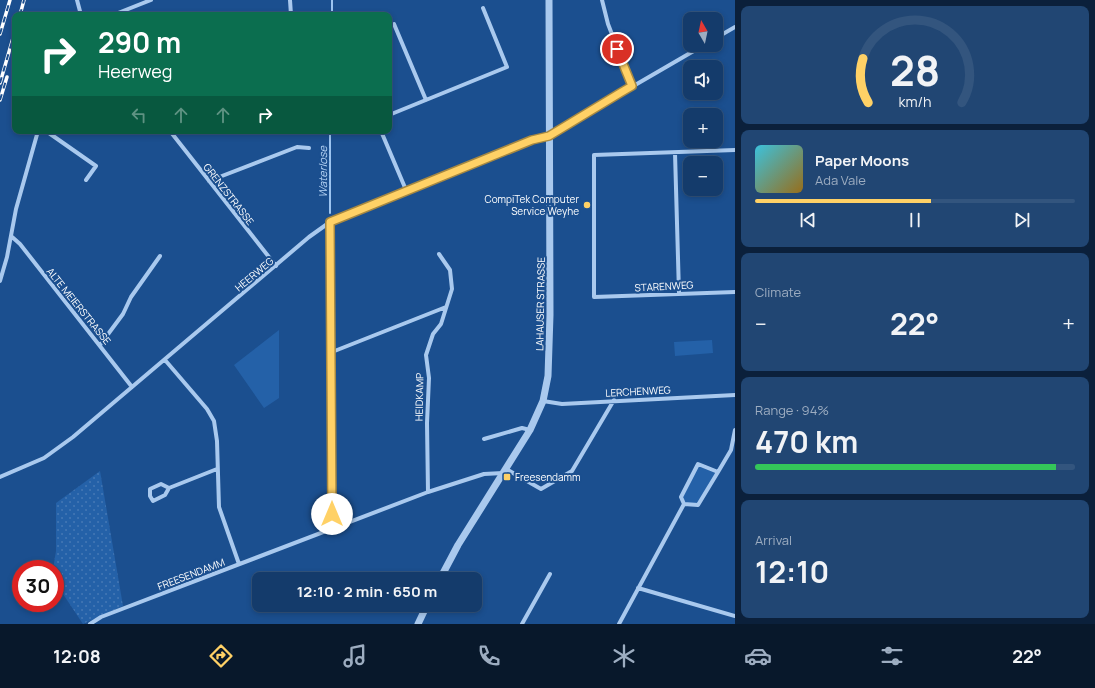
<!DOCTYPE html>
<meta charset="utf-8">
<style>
body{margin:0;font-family:Manrope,sans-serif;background:#214673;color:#f1f3f6;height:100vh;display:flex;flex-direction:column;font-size:15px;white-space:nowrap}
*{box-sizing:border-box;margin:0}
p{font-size:13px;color:#9dadc1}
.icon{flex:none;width:22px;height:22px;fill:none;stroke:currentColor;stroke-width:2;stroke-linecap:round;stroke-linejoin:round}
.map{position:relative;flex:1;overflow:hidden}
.panel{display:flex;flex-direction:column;gap:6px;padding:6px;background:#0b203b;width:360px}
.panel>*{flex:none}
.hud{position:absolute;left:12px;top:12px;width:380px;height:122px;border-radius:8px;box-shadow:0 2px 6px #0003,0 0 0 1px #33557e;background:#0b6e4f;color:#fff;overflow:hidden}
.needle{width:26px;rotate:351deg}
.controls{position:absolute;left:683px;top:12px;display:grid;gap:8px}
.controls a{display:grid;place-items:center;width:40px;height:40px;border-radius:8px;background:#143b6b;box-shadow:0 2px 6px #0003,0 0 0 1px #33557e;font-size:20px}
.speed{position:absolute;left:12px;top:560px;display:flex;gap:8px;font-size:20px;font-weight:700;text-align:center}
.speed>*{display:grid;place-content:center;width:52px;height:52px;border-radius:50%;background:#143b6b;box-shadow:0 2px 6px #0003,0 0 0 1px #33557e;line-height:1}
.speed .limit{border:6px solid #d22;background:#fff;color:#111}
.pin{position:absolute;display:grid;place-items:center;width:34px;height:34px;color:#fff;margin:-17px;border:2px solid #fff;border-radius:50%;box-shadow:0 1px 4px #0007}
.me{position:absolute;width:44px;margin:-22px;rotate:0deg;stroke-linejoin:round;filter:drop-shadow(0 0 3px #0008)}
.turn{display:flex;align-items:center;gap:14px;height:84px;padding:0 20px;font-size:18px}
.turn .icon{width:52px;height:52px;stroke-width:2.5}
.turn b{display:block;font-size:28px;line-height:34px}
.lanes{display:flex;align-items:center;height:38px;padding:0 20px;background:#0003;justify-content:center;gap:20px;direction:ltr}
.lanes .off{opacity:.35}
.big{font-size:30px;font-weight:700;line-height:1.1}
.panel .tile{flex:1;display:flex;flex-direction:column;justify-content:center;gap:6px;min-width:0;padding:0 14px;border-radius:8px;background:#214673}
.panel .dial{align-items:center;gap:0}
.dial svg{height:104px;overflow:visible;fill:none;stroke:#33557e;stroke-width:7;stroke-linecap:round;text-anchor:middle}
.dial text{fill:#f1f3f6;stroke:none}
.song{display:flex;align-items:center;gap:12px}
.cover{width:48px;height:48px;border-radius:6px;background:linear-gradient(135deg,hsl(190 70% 55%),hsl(40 70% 35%))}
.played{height:4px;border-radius:2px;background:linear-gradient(90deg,#ffd166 55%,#33557e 55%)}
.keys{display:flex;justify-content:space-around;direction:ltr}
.heat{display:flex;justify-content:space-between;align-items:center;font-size:22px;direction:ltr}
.charge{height:6px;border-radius:3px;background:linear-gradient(90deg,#34c759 94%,#33557e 0)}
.trip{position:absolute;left:252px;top:572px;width:230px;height:40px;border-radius:8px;background:#143b6b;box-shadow:0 2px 6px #0003,0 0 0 1px #33557e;font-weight:700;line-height:40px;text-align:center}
.menu{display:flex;height:64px;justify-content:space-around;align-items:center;background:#08182b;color:#9dadc1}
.menu .icon{width:28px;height:28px}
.menu .active{color:#ffd166}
.menu b{font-size:18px;color:#f1f3f6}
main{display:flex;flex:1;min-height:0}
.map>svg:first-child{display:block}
</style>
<main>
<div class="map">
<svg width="735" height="624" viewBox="0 0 735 624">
<defs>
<pattern id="grass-dots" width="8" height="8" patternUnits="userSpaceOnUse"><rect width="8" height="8" fill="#2461a8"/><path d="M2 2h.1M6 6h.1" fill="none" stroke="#4579b5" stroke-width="1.8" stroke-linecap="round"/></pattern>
</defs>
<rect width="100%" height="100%" fill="#1b4f8f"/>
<path fill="url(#grass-dots)" d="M100,471L123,606L83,624L55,582V569H53L56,551V503Z"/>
<path fill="#2461a8" d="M279,330V398L264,408L234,365Z
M712,340L713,353L675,356L674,342Z
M698,466L716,473L698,504L685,503L683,497Z"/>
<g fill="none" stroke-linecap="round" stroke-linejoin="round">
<path stroke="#9cc4f0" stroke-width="2" d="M332,15V0
M330,213V131"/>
<path stroke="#a9c9ee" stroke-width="4" d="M77,0L81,15
M290,0L291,15
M602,0L608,24L632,86
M113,15L151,0
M394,24L426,100
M716,38L735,27
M389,115L507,67L483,8
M46,131L96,166L86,180
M170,131L276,266
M381,131L406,190
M735,150L594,155V297L735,292
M675,153L679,293
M209,181L297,147L309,148
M330,222L332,529
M11,236L20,244L132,387
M0,281L7,257L16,209L38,131
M100,345L123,314L131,297L160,256
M332,352L446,307
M165,360L207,409L214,421L217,441L219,507L239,564
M543,401L562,404L735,395
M484,439L522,428L530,430
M506,469L541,489L572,471L614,400
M718,472L731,450L735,430
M0,477L44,458L73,437L309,237L330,222L532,140L549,135L704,45
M169,488L161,484L150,489V496L153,501L165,495L169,488L217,469
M428,492L427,423L429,378L426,355L433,334L441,324L452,289L450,270L439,254
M638,588L735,616
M90,624L101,617L428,492L484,474L503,473
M522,624L550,574
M619,624L684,504L681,497L698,464L718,472L698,505L684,504"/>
<path stroke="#a9c9ee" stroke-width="7" d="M440,579L458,545L530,430L543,401L548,376L550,315L549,0
M418,624L427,605"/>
<defs>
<path id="rail" d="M20,15L24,0
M0,34L10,0
M0,83L15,31
M0,100L7,77"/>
</defs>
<use href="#rail" stroke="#fff" stroke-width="3.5"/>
<use href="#rail" stroke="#1b4f8f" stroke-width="2" stroke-dasharray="6" stroke-linecap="butt"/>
</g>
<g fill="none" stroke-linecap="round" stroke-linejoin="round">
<defs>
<path id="route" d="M332,514L330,222L532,140L549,136L620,93L632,86L617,49"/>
</defs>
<use href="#route" stroke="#a68842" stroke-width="10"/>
<use href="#route" stroke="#ffd166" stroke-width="7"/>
</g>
<g fill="#ffd166" stroke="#1b4f8f" stroke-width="1.5">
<circle cx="587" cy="205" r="4"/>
<rect x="503" y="473" width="8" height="8" rx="2"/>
</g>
<g text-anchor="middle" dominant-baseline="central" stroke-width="4" stroke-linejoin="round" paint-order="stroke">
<g font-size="10" fill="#fff" stroke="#1b4f8f">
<text transform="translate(229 194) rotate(52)">GRENZSTRASSE</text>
<text transform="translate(254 274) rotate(-40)">HEERWEG</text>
<text transform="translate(664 286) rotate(-3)">STARENWEG</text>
<text transform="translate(540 304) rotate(-89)">LAHAUSER STRASSE</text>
<text transform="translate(79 306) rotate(51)">ALTE MEIERSTRASSE</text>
<text transform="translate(638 391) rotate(-3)">LERCHENWEG</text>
<text transform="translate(419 397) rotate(-89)">HEIDKAMP</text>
<text transform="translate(191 574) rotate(-21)">FREESENDAMM</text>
</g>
<g font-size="10" fill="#fff" stroke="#1b4f8f" text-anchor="end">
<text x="579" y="199">CompiTek Computer<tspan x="579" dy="12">Service Weyhe</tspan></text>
<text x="515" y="477" text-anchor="start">Freesendamm</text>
</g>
<g font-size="11" font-style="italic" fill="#b5d3f5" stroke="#1b4f8f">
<text transform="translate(322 172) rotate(-90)">Waterlose</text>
</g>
</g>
</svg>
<div class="controls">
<a><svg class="needle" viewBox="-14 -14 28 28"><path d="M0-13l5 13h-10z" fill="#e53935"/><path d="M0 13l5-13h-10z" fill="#9dadc1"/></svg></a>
<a><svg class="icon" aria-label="sound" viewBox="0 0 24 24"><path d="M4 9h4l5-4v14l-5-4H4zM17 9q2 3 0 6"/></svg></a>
<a>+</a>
<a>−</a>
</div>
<div class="speed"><div class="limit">30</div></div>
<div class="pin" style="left:617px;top:49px;background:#d93025"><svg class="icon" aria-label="arrive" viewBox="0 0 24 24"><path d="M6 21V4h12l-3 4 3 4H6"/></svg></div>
<svg class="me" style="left:332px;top:514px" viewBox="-20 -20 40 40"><circle r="19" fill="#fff"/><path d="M0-13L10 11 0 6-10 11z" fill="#ffd166"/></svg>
<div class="trip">12:10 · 2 min · 650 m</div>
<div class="hud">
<div class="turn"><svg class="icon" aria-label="right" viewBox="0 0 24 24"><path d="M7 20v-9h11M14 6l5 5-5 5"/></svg><div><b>290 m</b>Heerweg</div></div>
<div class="lanes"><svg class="icon off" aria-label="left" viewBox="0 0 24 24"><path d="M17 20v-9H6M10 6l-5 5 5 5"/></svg><svg class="icon off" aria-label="ahead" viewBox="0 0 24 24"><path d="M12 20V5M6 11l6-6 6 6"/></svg><svg class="icon off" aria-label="ahead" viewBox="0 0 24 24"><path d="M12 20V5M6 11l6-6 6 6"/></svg><svg class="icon" aria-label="right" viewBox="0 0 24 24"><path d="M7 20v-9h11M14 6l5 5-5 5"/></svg></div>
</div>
</div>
<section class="panel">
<div class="tile dial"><svg viewBox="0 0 100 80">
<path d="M14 69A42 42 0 1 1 86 69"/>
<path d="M14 69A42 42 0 0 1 10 35" stroke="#ffd166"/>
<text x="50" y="56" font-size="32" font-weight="700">28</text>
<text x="50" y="72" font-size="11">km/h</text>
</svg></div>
<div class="tile">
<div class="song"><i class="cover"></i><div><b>Paper Moons</b><p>Ada Vale</p></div></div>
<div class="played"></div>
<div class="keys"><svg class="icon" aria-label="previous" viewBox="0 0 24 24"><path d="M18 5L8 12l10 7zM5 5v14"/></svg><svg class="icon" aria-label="pause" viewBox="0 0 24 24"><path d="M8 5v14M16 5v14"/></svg><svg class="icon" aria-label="next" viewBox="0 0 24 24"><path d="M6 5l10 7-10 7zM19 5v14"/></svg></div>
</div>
<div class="tile"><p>Climate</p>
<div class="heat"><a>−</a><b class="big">22°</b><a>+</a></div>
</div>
<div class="tile"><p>Range · 94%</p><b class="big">470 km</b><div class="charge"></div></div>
<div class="tile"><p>Arrival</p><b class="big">12:10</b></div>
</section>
</main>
<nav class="menu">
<b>12:08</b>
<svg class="icon active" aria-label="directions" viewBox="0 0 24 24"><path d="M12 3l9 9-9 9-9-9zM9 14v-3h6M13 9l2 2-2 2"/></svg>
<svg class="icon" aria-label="music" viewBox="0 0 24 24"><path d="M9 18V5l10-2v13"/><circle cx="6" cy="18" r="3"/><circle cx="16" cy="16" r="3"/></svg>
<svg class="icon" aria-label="phone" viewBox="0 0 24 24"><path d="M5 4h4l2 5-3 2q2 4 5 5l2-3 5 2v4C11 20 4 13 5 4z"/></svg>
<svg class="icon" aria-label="climate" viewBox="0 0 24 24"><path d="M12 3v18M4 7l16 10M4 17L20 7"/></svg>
<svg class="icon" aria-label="car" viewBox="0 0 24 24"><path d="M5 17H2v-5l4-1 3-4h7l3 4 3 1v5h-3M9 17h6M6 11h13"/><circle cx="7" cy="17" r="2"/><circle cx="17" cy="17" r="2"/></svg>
<svg class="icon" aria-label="filters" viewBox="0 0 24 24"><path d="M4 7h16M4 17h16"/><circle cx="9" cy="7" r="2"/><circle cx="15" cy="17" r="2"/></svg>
<b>22°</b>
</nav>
